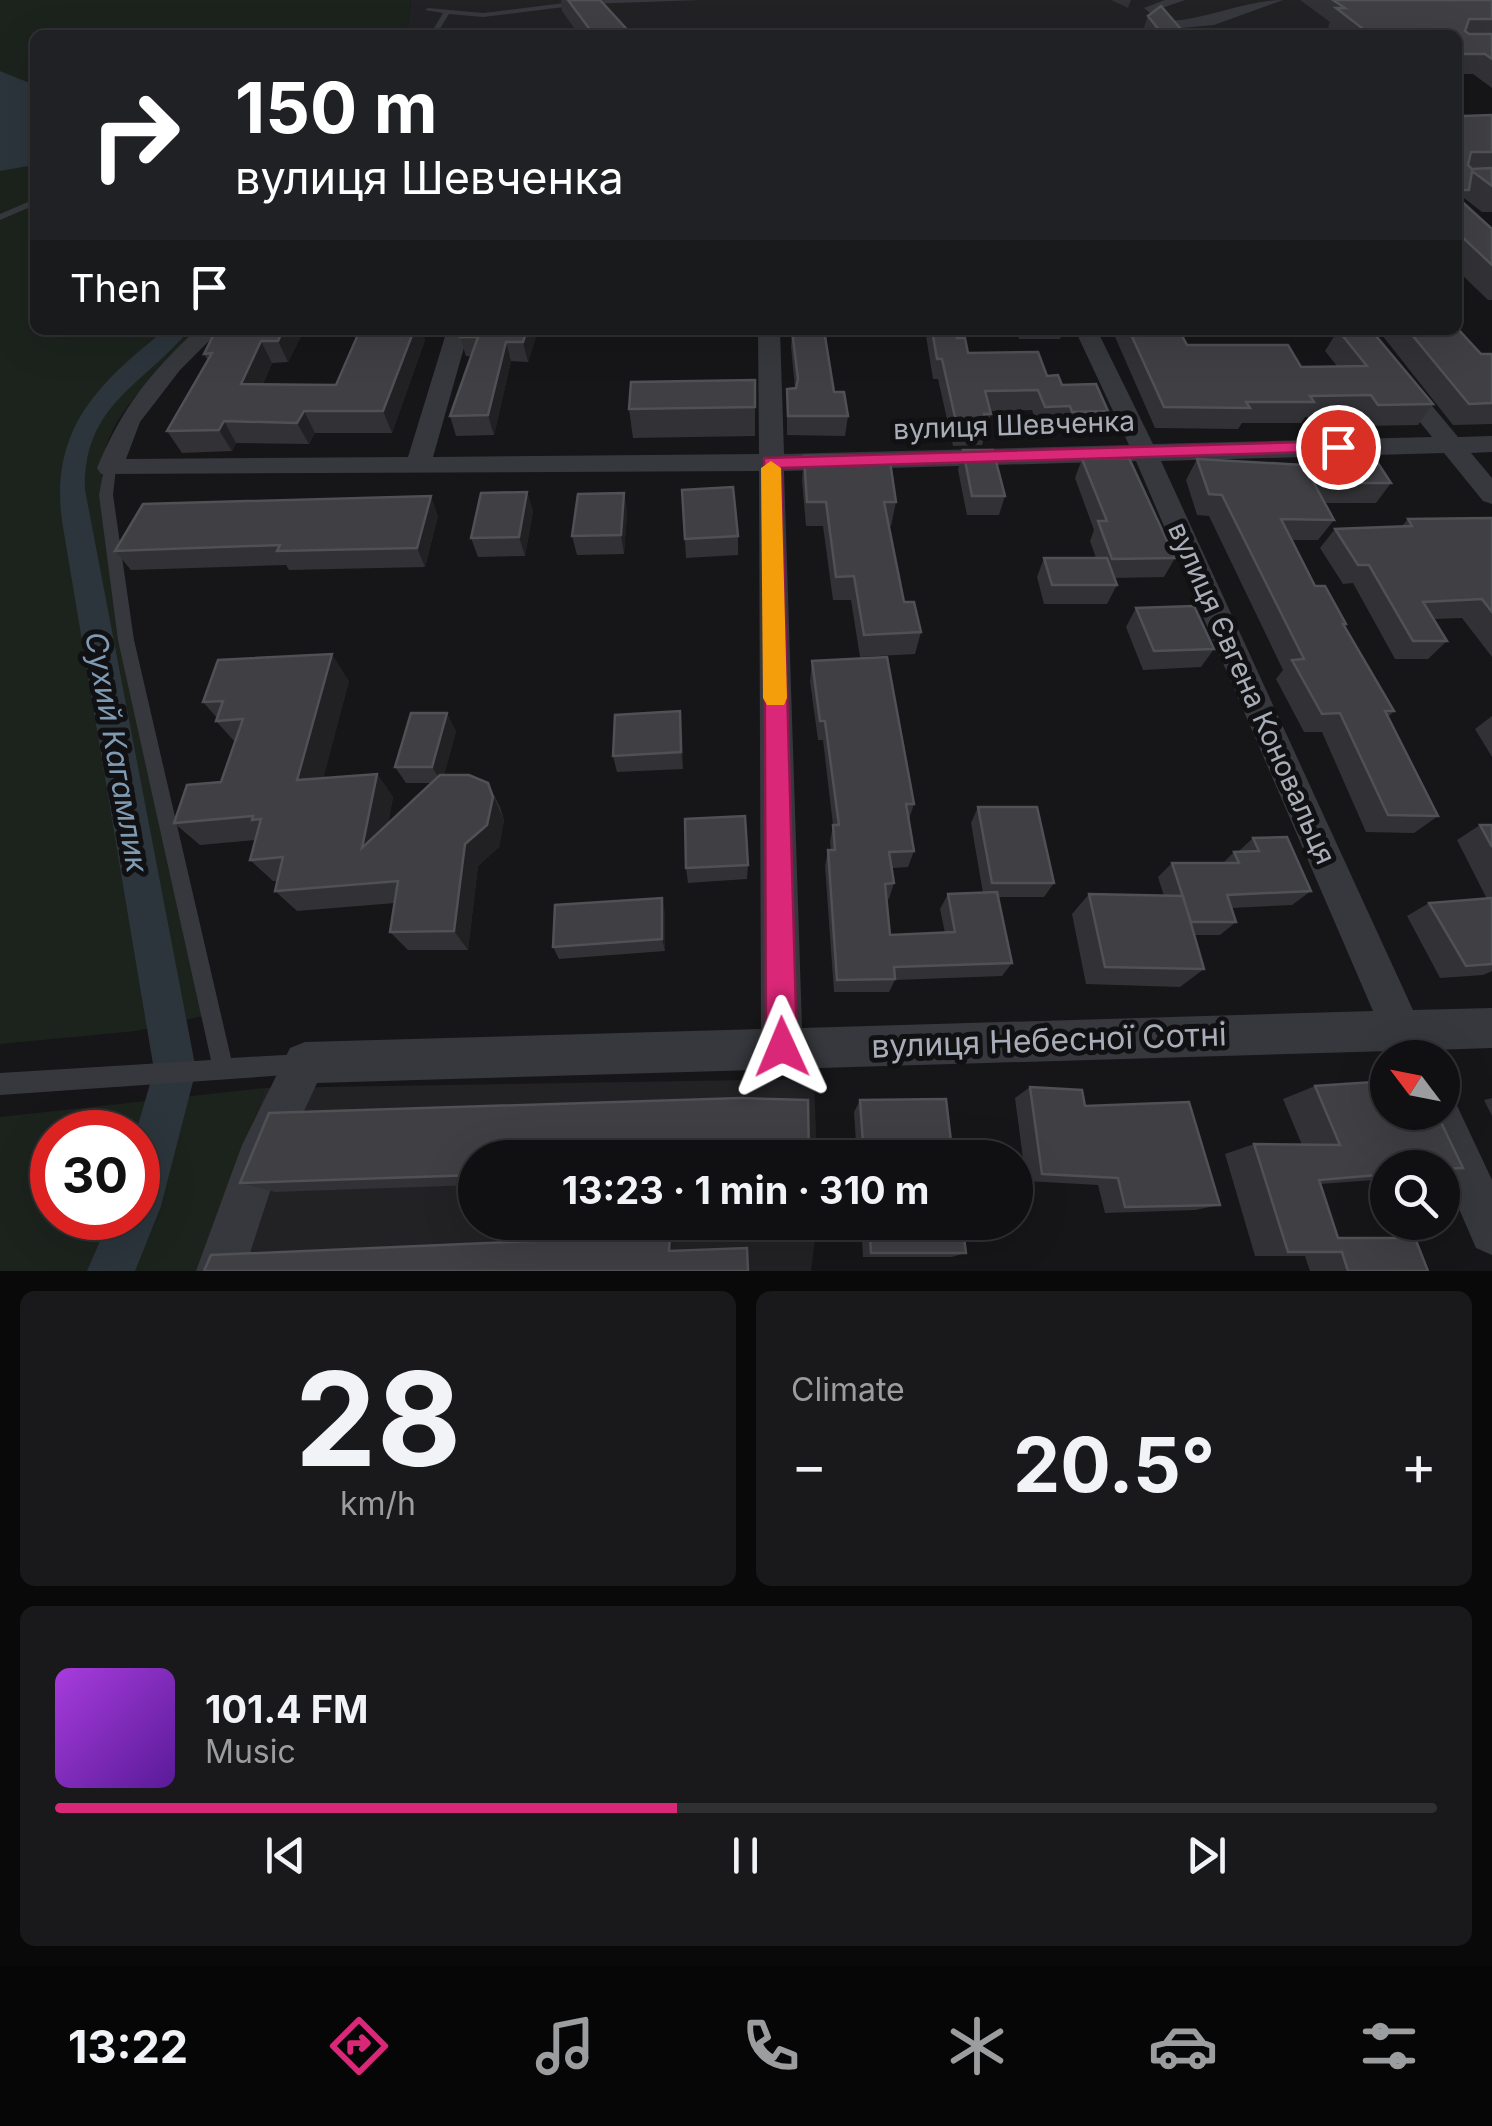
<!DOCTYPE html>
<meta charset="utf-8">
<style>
body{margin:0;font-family:Inter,sans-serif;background:#19191b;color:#f1f3f6;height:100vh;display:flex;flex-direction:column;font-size:38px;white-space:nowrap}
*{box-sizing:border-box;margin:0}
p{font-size:32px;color:#9c9d9f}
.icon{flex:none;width:55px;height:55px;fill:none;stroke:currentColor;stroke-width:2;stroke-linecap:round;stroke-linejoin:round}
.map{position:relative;height:1271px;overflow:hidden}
.drawer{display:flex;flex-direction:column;gap:20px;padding:20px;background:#09090a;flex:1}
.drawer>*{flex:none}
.top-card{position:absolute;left:30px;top:30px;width:1432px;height:305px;border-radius:15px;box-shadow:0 10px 40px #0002,0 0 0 2px #303032;background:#202124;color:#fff;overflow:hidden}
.needle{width:65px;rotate:302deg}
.fabs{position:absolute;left:1370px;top:1040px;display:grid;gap:20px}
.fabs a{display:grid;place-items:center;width:90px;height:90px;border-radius:50%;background:#101012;box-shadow:0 10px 40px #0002,0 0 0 2px #303032;font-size:50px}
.speed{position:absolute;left:30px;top:1110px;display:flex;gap:20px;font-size:50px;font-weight:700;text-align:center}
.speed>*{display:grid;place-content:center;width:130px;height:130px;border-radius:50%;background:#101012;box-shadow:0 10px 40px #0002,0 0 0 2px #303032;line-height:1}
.speed .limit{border:15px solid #d22;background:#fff;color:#111}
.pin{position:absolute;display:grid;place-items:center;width:85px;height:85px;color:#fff;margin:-42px;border:5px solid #fff;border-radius:50%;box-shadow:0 2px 10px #0007}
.me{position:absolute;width:110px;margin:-55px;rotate:359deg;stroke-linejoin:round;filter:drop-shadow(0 0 8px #0008)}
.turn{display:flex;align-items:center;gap:35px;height:210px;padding:0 40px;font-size:45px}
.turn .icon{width:130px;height:130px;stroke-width:2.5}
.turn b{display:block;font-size:70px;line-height:85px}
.then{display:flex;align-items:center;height:95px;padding:0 40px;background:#0003;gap:20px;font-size:38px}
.big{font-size:75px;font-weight:700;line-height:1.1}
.drawer .tile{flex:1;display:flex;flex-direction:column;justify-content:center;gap:15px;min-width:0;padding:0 35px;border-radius:15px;background:#19191b}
.drawer .dial{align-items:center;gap:0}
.dial b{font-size:130px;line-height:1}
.song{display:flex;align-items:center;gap:30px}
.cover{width:120px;height:120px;border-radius:15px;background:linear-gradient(135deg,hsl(280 70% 55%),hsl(270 70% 35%))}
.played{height:10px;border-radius:5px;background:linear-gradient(90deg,#db2777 45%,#303032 45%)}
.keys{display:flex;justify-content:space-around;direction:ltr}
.heat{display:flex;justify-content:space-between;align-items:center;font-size:55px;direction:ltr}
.drawer .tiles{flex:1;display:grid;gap:20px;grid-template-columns:1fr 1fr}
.tile:last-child{grid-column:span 2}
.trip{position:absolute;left:458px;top:1140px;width:575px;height:100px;border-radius:50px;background:#101012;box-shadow:0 10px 40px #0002,0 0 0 2px #303032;font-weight:700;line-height:100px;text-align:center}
.tabs{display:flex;height:160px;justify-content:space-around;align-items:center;background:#060607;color:#9c9d9f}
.tabs .icon{width:70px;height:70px}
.tabs .selected{color:#db2777}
.tabs b{font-size:45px;color:#f1f3f6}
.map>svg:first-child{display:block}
</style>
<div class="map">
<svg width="1492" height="1271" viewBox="0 0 1492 1271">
<rect width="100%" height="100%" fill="#161618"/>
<path fill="#222225" d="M411,0H1479L1492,8L1458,35H397L408,25Z
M814,1079L817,1157L475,1158V1222L817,1223L811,1271H203L265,1088Z"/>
<path fill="#1c231d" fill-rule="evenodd" d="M0,0H411L408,25L397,35H35V85L0,71Z
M35,165V330H203C166,366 114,405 103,458C100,473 104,491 104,505L216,1013L136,1031L0,1044V171Z
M265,1088L203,1271H0V1117ZM52,1132H138V1218H52Z"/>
<path fill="#2c353c" d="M0,71L35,85V165L0,171Z"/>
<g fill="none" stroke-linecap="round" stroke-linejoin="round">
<path fill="#2c353c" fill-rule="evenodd" d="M165,330H189C143,386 83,404 85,490L196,1070L161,1206L135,1271H87L110,1218H138L136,1132L154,1070L62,521C50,430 97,384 165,330Z"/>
<path fill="#37383d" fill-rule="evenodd" d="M588,0H700L588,4L483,17L449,14L436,35H430L443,13L425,10L428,8L483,13Z
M35,199V205L0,220V214Z
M110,464L116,468L113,495L134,640L231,1058L301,1054L308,1057L311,1064L308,1071L301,1074L0,1095V1073L211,1060L118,640L99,495L104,468Z"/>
<path fill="#37383d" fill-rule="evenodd" d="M1165,0H1185L1159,9L1172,21C1211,18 1247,0 1283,0L1214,25L1169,29L1144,8Z
M196,330H220L180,370L140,422L126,459L408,457L447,330H469L433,457L759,454L758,330H780L784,454L1129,445L1075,330H1097L1153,444L1432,437L1346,330H1369L1458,437L1492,436V452L1471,453L1492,478V504L1483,501L1444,453L1161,461L1413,1010L1492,1008V1048L1431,1050L1435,1058H1393L1390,1051L317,1083L278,1167L244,1271H196L242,1145L290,1048L305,1042L761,1029L759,471L101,474L97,468C122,408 149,374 196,330ZM1136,461L1373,1011L802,1028L784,471Z
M1442,1092L1453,1097L1492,1180V1255L1476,1248L1417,1112H1442Z"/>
</g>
<path fill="#323236" d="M561,0H604L605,5L632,35H579L562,11Z
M1111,0H1159L1128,8Z
M1300,0H1492V88L1473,74H1458V35H1338L1328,27L1330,22Z
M1148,16L1186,35H1144L1142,33Z
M1458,111L1464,116L1492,115V212H1482L1464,198L1461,201L1492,229V300H1488L1458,271Z
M304,330L288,362L272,363L263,384L336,385L425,340L392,433H315L309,444L236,443L232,451L182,453L167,431L208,361L204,354Z
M462,330H538L528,362L511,361L494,435L456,436L450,416L471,356H466L460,337Z
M792,330L834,392L848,416L845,436L787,435V389L795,388L791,347Z
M925,330H954L957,338L968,353L1047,376L1108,411L1100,430L1065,431L1063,426H1038L1032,410L990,411L991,414L982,445L953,446L938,379H933Z
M1016,330H1063L1060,339H1019Z
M1112,330H1179L1187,345L1301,367L1337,366L1325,351L1338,330L1433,404L1418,425L1364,426L1357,416L1305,417L1301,423H1242L1238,429L1155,428Z
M1378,330H1458L1481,354H1492V424L1453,425Z
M755,380V436L633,438L629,409Z
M963,450L1005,496L999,515H967L958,470Z
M1319,451L1391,483L1376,503H1326L1316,486L1334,520L1318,540H1292L1315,586L1346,624L1344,627L1394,711L1388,717L1438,816L1414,833L1366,832L1322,732H1304L1276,679L1283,670L1209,516L1197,515L1186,480L1197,459L1307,469Z
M804,456L896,502L891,526H889L904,602L921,632L915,654L860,657L851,600H833L823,526H806L802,480Z
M1082,459L1175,558L1164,577L1114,578L1117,585L1107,604H1044L1037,577L1044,558H1096L1090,541L1094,530L1075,478Z
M682,490L738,536V555L686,558Z
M527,492L533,511L525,556L478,557L471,538Z
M624,493L627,512L624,554L577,555L572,536Z
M438,516L425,567L289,570L286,565L131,570L115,551Z
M1492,518V657L1462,618L1434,619L1447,641L1428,659H1395L1353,583L1343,584L1320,548L1335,529L1402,526L1408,519Z
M1136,608L1214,649L1201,667L1143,670L1126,627Z
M812,661L914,804L909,819L914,851L908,867L892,868L894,883L889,899H886L890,935L945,933L940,909L948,894L983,893L971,823L978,807L1054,883L1044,897H998L1012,963L1002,976L895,980L889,992H834L825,866L828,850H831L830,842L833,825L823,740H818L810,681Z
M349,681L323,778L377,774L393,797L388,823L431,783H406L395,767L456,731L444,775L488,783L500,807L504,820L499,847L478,866L468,950H408L390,932L395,903L297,911L275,891L277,881H273L250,860L255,840L200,845L174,823L221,782L235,742L216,721L217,718L203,702Z
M1492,716V757L1475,729Z
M682,729L683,769L617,772L613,756Z
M1480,825H1492V971L1483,975L1440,978L1407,916L1429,903L1487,899L1457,840Z
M1253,838L1311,891L1292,905L1232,908L1236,922L1220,935H1194L1204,969L1180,987L1086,984L1072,914L1089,894L1164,896L1158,877L1172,863H1223L1234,852L1239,851Z
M748,865L747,879L688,883L686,868Z
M665,912V951L559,959L553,947Z
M1315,1086L1463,1168L1442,1172V1168H1388V1179L1320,1184L1338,1238L1428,1271H1310L1305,1256H1255L1225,1154L1254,1144L1302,1145L1283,1099Z
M1030,1087L1085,1106L1220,1205L1195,1210L1105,1213L1098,1185L1026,1181L1015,1098Z
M1492,1098V1116L1484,1100Z
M860,1100L953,1158H857L854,1112Z
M475,1158V1185L275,1192L240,1183Z
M760,1222H807L805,1225L760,1224Z
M861,1222H962L966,1253L952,1257H863Z"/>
<path fill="#212124" d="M1131,0H1159L1128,8Z
M283,330H304L288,362L278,341Z
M414,330H422L425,340L392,433L383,411Z
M527,330H538L528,362L523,342Z
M261,341L272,363L253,406L241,384Z
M506,342L511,361L494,435L488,415Z
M304,411L315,433L309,444L297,423Z
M224,421L236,443L232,451L219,430Z
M527,492L533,511L525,556L519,537Z
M624,493L627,512L624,554L621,535Z
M431,496L438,516L425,567L417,548Z
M332,654L349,681L317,803L297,780Z
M680,711L682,729L683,769L681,752Z
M447,713L456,731L442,783L432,767Z
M377,774L393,797L380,870L362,848Z
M488,783L504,820L499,847L478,866L468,950L454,931L465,844Z
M662,898L665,912V951L662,939Z
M670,1235L675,1241V1256L669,1251Z"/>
<path fill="#3f3f44" stroke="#4f5156" stroke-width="2.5" d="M568,0H600L632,35H594Z
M1333,0H1492V19H1469L1465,31L1469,34H1492V59L1485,54H1458V35H1371L1336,8H1345Z
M1161,6L1186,35H1163L1148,16Z
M1458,111L1464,116L1492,115V152H1471L1468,165L1472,169L1492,168V186L1472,171L1469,190H1458Z
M1458,198L1492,229V265L1458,233Z
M1458,329L1481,354H1492V403L1469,404L1408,330Z
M216,330H283L278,341H261L241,384L336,385L360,330H414L383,411H304L297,423L224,421L219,430L167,431L212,353L204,354Z
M462,330H527L523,342H506L488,415L450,416L478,337H460Z
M792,330H824L834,392H844L848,416H788L787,389L796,388L798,379Z
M932,330H954L957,338H965L968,353L1038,352L1047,376L1058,375L1062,385L1096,384L1108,411L1072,412L1070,406L1045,407L1038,390L985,391L991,414H984L987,426H957L942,359H937Z
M1129,330H1179L1187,345H1288L1301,367L1367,366L1338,330H1371L1433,404L1378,405L1371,395L1310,396L1314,402H1246L1250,408L1164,407Z
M755,380V407L629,409L631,382Z
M963,450H993L1005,496H972Z
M1319,451H1370L1391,483H1340Z
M889,455L896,502H884L904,602H914L921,632L864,635L854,576L836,577L826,502H807L804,456Z
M1129,458L1175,558L1112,559L1098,521H1107L1082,459Z
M1197,459L1304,465L1334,520L1281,519L1315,586H1325L1346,624H1343L1394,711H1385L1438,816L1388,815L1340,713L1322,714L1292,660L1304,659L1222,495L1209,494Z
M733,487L738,536L685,539L682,490Z
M527,492L519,537L471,538L481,493Z
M624,493L621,535L572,536L578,494Z
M431,496L417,548L277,551L280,545L115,551L143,504Z
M1492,518V612L1482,599L1423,602L1447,641H1413L1369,565H1358L1335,529L1412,526L1408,519Z
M1044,558H1107L1117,585H1052Z
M1194,606L1214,649L1154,651L1136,608Z
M332,654L297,780L377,774L362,848L440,775H469L488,783L493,797L487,825L465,844L454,931L390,932L398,881L275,891L283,857L250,860L261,819L252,820L253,816L174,823L187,785L221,782L243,719L216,721L223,701L203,702L218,660Z
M887,657L914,804H906L914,851L889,852L894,883L885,884L890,935L955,932L948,894L997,892L1012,963L894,967L895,979L837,980L828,850H835L833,825H839L825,721H820L812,661Z
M680,711L681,752L613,756L615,715Z
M411,713H447L432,767H395Z
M978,807H1037L1054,883H992Z
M745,816L748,865L686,868L685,819Z
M1480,825H1492V847Z
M1287,837L1311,891L1227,895L1236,922H1191L1172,863H1239L1234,852L1259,851L1253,838Z
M1089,894L1183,896L1204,969L1105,967Z
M662,898V939L553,947L555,905Z
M1492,898V964L1466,966L1429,903Z
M1388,1081V1112H1436L1463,1168L1442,1169V1168H1388V1174L1319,1180L1338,1238H1415L1428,1271H1348L1342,1252H1288L1254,1144L1340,1145L1315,1086Z
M1030,1087L1082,1090L1085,1106L1189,1102L1220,1205L1125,1207L1118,1178L1042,1174Z
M741,1098L808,1100L809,1158H475V1175L240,1183L269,1113Z
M946,1099L953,1158H864L860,1100Z
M869,1222H962L966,1253H871Z
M670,1235L669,1251L747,1248L748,1271H204L211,1255Z"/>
<path fill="#db2777" stroke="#8e194d" stroke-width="2.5" d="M1338,441L1347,447L1344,451L781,468L797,1047L793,1058L782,1063L771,1058L766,1047L764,458Z"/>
<path fill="#f59e0b" d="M771,461L781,468L787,698L784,705H767L763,698L761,468Z"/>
<g text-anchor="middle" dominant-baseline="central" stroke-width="10" stroke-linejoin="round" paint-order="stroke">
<g font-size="28" fill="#a8adb8" stroke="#111113">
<text transform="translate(1014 425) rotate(-2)">вулиця Шевченка</text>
<text transform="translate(1252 693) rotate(66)">вулиця Євгена Коновальця</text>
</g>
<g font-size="30" font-style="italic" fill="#7f9bb3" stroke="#111113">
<text transform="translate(117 752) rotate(80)">Сухий Кагамлик</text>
</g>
<g font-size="32" fill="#a8adb8" stroke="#111113">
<text transform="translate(1049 1040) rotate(-2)">вулиця Небесної Сотні</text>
</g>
</g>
</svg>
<div class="fabs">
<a><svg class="needle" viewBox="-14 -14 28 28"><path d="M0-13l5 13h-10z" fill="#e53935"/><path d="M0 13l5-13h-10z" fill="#9c9d9f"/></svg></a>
<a><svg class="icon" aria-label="search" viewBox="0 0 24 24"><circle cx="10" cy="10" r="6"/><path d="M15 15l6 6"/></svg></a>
</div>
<div class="speed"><div class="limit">30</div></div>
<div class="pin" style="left:1338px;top:447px;background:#d93025"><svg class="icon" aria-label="arrive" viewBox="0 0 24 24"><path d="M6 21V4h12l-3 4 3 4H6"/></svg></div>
<svg class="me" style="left:782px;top:1047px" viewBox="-20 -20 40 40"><path d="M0-17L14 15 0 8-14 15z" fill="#db2777" stroke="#fff" stroke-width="4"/></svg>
<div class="trip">13:23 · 1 min · 310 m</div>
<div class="top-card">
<div class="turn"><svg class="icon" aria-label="right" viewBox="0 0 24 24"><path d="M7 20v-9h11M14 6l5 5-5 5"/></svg><div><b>150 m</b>вулиця Шевченка</div></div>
<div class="then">Then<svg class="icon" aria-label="arrive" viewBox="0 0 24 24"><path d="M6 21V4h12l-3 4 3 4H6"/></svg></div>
</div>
</div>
<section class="drawer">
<div class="tiles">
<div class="tile dial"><b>28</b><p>km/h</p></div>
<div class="tile"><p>Climate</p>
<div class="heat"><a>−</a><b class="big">20.5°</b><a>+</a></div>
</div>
<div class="tile">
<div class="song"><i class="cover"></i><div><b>101.4 FM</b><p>Music</p></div></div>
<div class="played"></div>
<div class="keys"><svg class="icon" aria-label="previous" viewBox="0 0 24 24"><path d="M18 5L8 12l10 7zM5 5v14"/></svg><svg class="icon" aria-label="pause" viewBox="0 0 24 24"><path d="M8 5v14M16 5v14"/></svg><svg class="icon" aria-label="next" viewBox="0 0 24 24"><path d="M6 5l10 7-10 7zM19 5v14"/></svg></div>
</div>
</div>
</section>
<nav class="tabs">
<b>13:22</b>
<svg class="icon selected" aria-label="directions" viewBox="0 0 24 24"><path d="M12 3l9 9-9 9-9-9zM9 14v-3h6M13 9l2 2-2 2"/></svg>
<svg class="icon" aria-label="music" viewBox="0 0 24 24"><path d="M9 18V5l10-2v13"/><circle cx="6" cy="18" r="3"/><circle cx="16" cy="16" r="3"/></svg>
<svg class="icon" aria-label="phone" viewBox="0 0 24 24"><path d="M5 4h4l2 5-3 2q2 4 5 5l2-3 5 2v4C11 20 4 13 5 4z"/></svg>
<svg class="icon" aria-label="climate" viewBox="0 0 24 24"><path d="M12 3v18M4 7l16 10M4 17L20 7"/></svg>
<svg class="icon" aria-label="car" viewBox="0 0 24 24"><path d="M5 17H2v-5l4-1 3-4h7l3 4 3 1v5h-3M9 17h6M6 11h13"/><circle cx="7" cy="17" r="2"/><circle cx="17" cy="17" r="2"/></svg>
<svg class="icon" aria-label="filters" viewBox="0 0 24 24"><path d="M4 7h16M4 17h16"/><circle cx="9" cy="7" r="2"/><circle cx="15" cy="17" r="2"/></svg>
</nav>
